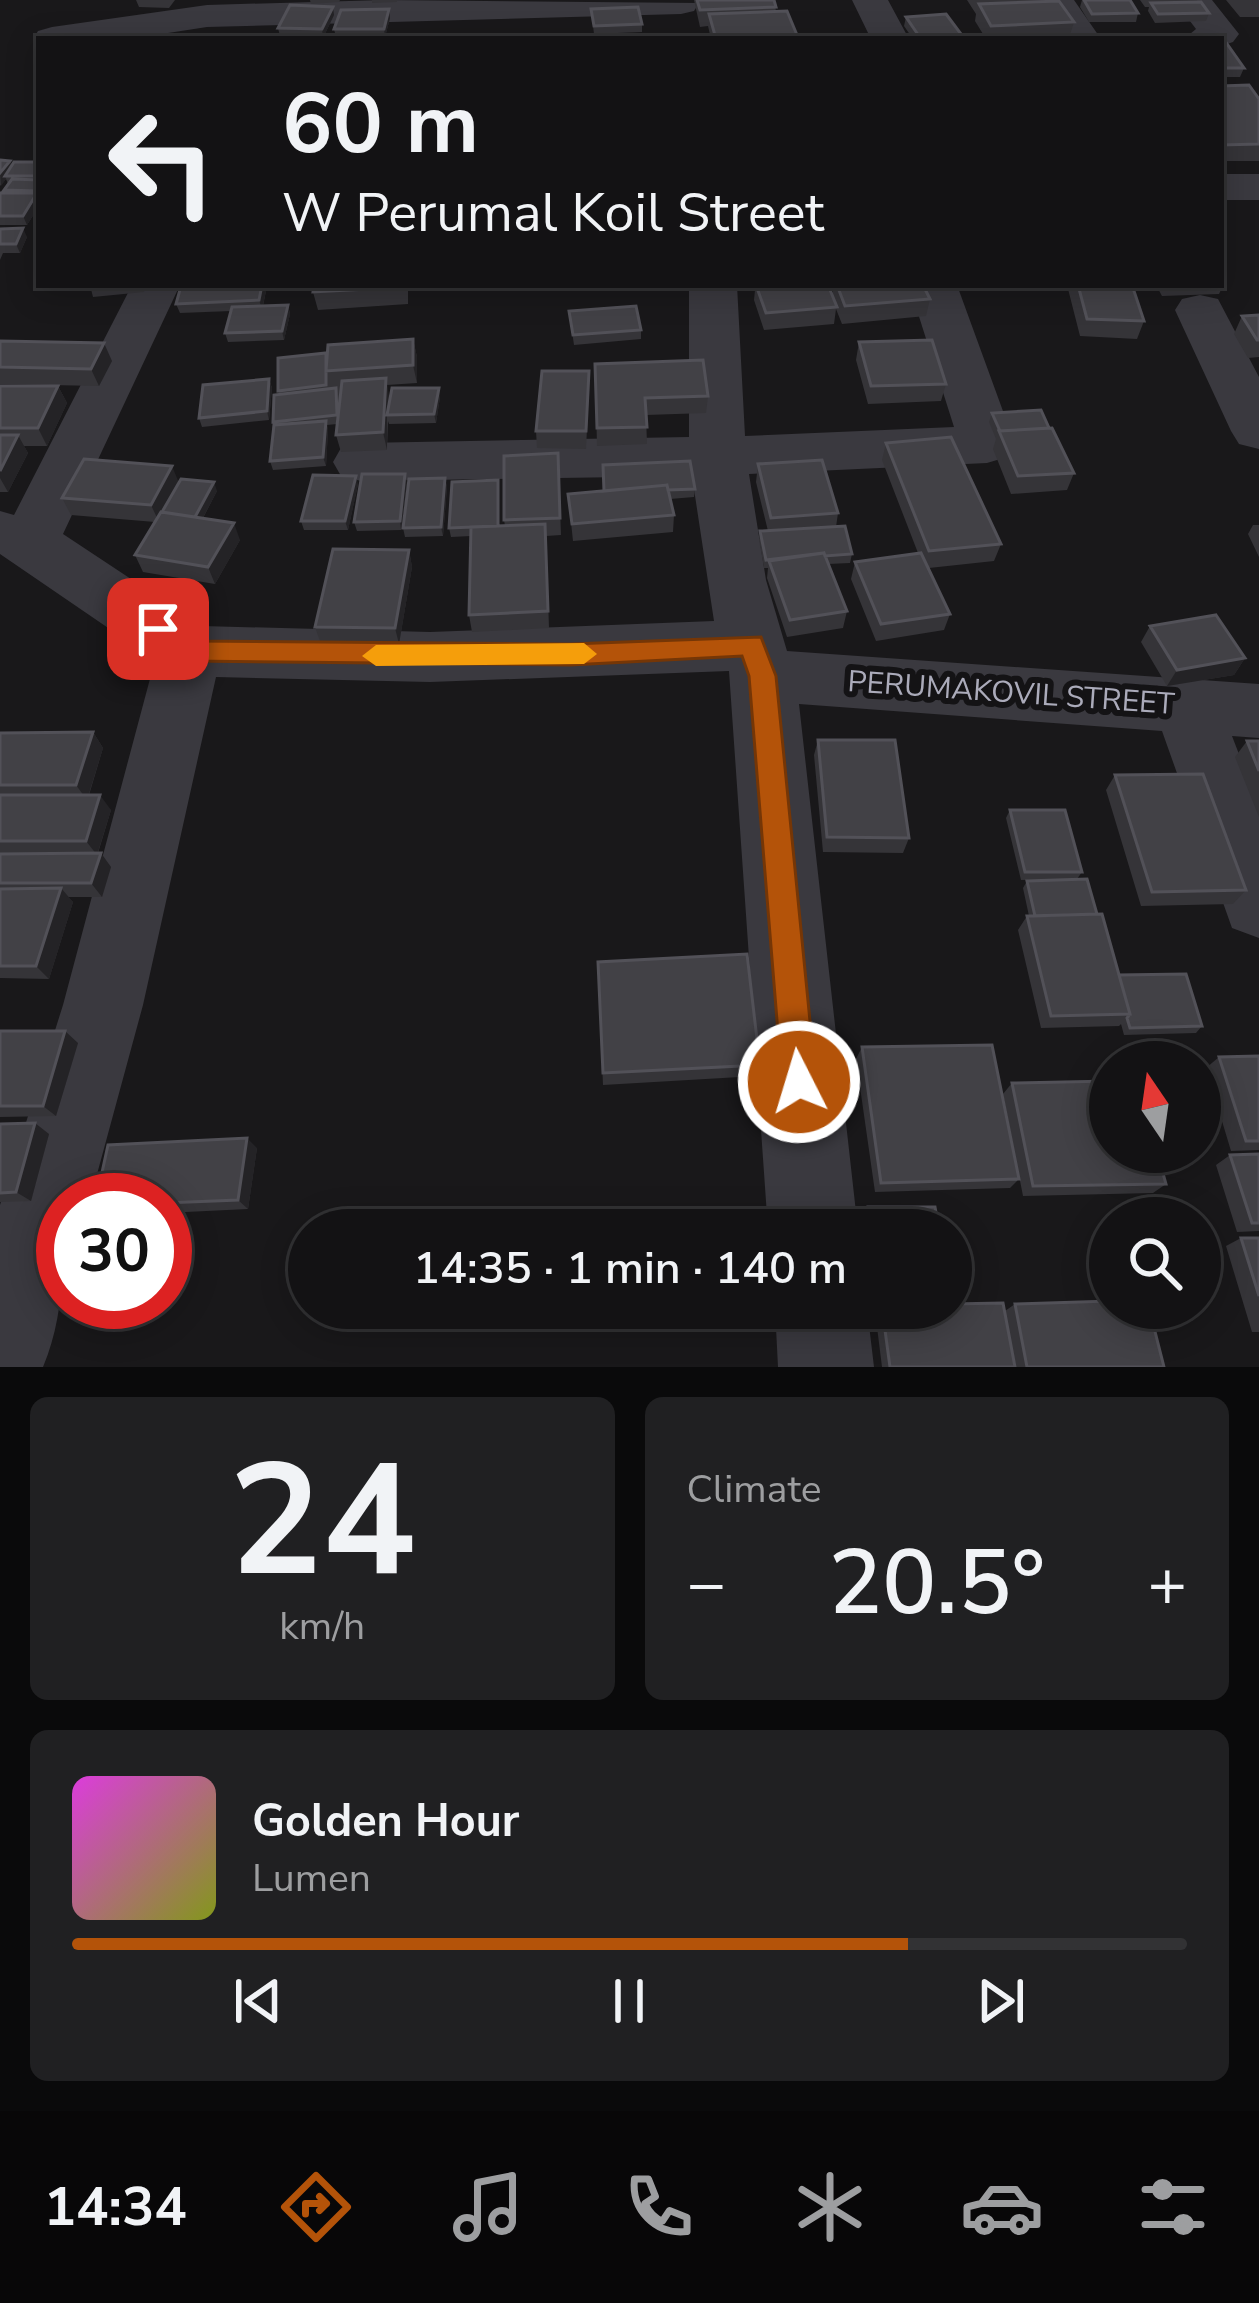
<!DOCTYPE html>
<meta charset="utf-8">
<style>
body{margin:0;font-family:"Nunito Sans",sans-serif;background:#202022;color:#f1f3f6;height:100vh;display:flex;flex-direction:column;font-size:45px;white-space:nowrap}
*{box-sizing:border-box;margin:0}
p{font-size:39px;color:#9d9ea0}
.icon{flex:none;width:66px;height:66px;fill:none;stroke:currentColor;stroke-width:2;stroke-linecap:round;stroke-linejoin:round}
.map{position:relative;height:1367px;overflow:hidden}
.sheet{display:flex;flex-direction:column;gap:30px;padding:30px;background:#0a0a0b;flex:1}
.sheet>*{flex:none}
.banner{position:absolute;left:36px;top:36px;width:1188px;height:252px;border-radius:0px;box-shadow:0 6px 30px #0003,0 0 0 3px #323234;background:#131214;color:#f1f3f6;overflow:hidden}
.needle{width:78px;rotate:347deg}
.buttons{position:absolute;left:1089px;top:1041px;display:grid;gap:24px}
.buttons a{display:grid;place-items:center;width:132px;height:132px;border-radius:50%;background:#131214;box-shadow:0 6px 30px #0003,0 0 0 3px #323234;font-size:60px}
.speed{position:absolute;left:36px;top:1173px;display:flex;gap:24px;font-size:60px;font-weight:700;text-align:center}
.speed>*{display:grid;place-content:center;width:156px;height:156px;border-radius:50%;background:#131214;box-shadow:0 6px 30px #0003,0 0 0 3px #323234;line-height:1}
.speed .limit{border:18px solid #d22;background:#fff;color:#111}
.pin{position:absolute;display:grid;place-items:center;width:102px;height:102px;color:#fff;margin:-51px;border-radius:24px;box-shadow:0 6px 18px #0006}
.me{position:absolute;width:132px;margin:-66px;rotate:355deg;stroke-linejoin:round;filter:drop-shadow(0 0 9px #0008)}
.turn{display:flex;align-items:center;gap:42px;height:252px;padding:0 48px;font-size:54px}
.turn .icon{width:156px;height:156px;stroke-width:2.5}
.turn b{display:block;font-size:84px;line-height:102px}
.big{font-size:90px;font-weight:600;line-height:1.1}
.sheet .widget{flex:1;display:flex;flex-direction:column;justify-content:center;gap:18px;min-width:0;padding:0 42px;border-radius:18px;background:#202022}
.sheet .dial{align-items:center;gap:0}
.dial b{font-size:156px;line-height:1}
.song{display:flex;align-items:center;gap:36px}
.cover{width:144px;height:144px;border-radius:18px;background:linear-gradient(135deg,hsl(300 70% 55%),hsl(70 70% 35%))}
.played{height:12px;border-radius:6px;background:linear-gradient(90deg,#b45309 75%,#323234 75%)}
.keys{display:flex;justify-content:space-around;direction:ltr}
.heat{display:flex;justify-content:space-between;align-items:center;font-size:66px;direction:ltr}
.sheet .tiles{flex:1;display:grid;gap:30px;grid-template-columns:1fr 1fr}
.widget:last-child{grid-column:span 2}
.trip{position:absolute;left:288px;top:1209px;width:684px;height:120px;border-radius:60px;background:#131214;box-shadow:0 6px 30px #0003,0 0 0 3px #323234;font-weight:600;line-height:120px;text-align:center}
.menu{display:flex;height:192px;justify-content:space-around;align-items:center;background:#080708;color:#9d9ea0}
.menu .icon{width:84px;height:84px}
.menu .active{color:#b45309}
.menu b{font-size:54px;color:#f1f3f6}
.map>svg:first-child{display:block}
</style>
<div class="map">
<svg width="1259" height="1367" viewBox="0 0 1259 1367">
<rect width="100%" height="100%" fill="#19181a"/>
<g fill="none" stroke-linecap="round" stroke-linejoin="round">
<path fill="#3a393f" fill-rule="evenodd" d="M384,0L699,3L694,11L681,14L207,27L129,39H39V47L33,39L38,31L52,27L207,5Z
M852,0H888L909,39H871Z
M1038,0H1074L1101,39H1063Z
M1174,0H1212L1239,34L1233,42L1221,46V39H1184L1196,29Z
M1221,174H1259V200H1221Z
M132,285H180L63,534L202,626L430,632L714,621L692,476L361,481L341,476L333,462L341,448L361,443L689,437V285H737L745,436L954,427L909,285H957L1015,444L1007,457L987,463L749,474L766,580L787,651L1259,684V738L1232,736L1259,806V938L1232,928L1162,731L799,704L858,1230H768L729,671L430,682L216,677L143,1005L90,1200H63C63,1258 66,1312 43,1367H0V1205L63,1005L155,660L0,554V511L14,515Z
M1200,295L1218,299L1259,377V449L1239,444L1231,431L1175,310L1182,299Z
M775,1308H867L874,1367H778Z"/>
</g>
<path fill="#353438" d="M136,0H175L169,8L139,7Z
M310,0H340L339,2L311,4Z
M372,0H397V2L372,3Z
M694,0H774L776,11L797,35L796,39H711L708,26L700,27Z
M967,0H1053L1074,22L1069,38L986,39L975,21L976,14Z
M1082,0H1130L1138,13L1136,22H1089L1080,7Z
M1140,0H1197V2L1209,13L1206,21L1155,23L1148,11L1149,7H1145Z
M1226,0H1259V17H1240Z
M389,9L390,18L385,37H336L334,29Z
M591,9L642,24V32L594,34Z
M334,15L323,38L280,36L278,28Z
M906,17L964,38L963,39H913L904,26Z
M1221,41L1244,68L1240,77H1221Z
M1221,86L1259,99V161H1221Z
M0,160L10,161L12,166L39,162V206L27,225H0V193H5L4,190L8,184L6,179L0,186Z
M0,229L27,237L20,253H3L0,260Z
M1221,267L1227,277L1219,294L1162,296L1156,285H1221Z
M90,285H145L144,292L93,297Z
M408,285V304L318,310L313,292Z
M734,285H828L832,296L834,285H923L930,299L926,316L842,324L836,309L834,324L764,330L754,300L755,290L735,289Z
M1067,285H1132L1144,321L1137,339L1080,336Z
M266,291L263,306L288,305L290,314L284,340L228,342L225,333L231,311L180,313L176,304Z
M569,311L641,330V339L574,345Z
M1259,315V357L1248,358L1234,334L1242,316Z
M413,339L417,357V383L387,385L389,404L440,397L436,423L389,424L388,421L387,450L341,452L336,435L337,424L327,425L328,430L326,466L273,470L270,461L273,422L279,394L278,391L327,360Z
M0,341L112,361L99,386L0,384Z
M859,342L946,384L941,401L868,404L856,360Z
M595,364L708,396L706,413L646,415L647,444L597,446Z
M269,379L272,388L269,420L202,427L199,418Z
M0,386H58L67,403L47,446H24L28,453L8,492H0Z
M589,388L586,449L537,448L536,431Z
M992,413L1049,428L1074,473L1067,490L1011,494L993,449L996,439L989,422Z
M886,443L1001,544L994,561L929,568L950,614L944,630L876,641L851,579L855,562L918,553L882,460Z
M558,453L561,535L546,536L549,628L472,632L469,615L471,536L451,537L449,528L498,480L499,526H505L504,520Z
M758,464L838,513L836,527L852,554L850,563L828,564L847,611L843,628L787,637L767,578L768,568H764L759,540L760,531H768L756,482Z
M445,478L447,487L443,536L405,537L403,528Z
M179,483L217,491L203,518L240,540L215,584L143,572L135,555L155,522L71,515L62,498Z
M407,483L401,530L357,531L354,522Z
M358,484L348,530H304L301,521Z
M695,489L694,497L670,499L674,515L673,532L573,541L568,494Z
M1253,525H1259V557L1248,534Z
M409,550L412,567L399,644H321L315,627Z
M1150,626L1245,658L1234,675L1167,686L1141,642Z
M93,732L103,748L89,795L111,810L98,853L111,867L102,897H68L73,902L49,979L0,978V733Z
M818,740L909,838L903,853L823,852L814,755Z
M1247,741H1259V817L1235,757Z
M1115,775L1246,890L1233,904L1141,906L1106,790Z
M1010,810L1082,872L1077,879L1021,880L1006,818Z
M1027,881L1097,914L1119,975L1202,1026L1196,1033L1124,1035L1121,1024L1119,1026L1041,1028L1018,930L1027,916H1029L1023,888Z
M598,962L760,1065L757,1076L603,1085Z
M0,1031L78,1043L56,1116L0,1117Z
M862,1047L1019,1179L1010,1188L875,1192L856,1059Z
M1259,1056V1150L1231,1151L1206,1068L1219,1057Z
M1012,1083L1166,1184L1153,1193L1023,1196L1003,1094Z
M0,1124L49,1134L31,1201L0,1202Z
M257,1148L248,1209L165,1213V1200Z
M1259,1154V1231L1237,1232L1216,1165L1230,1155Z
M868,1207L939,1230H867L865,1212Z
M1241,1238H1259V1332H1252L1226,1246Z
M1015,1304L1164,1367H1016L1005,1311Z
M878,1308H951L1015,1367H882L875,1311Z"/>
<path fill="#242326" d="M333,7L334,15L323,38L322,29Z
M389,9L390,18L385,37L384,29Z
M10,161L13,169L5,176L6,179L1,186L0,173Z
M37,193L39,206L27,225L23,216Z
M23,228L27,237L20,253L16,244Z
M262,285L266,291L262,309L259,300Z
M288,305L290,314L284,340L282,331Z
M413,339L417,357V383L413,365Z
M104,343L112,361L99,386L91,369Z
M386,378L389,396L388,415H387V450L383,432Z
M269,379L272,388L269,420L267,411Z
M58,386L67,403L47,446L38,428Z
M439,388L440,397L436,423L434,414Z
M326,421L328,430L326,466L323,457Z
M18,435L28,453L8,492L0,478V471Z
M172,466L179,483L159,522L151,505Z
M405,474L407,483L401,530L400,521Z
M356,476L358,484L348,530L345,521Z
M445,478L447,487L443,536L441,527Z
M214,482L217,491L198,527L194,518Z
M234,523L240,540L215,584L208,567Z
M409,550L412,567L399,644L395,628Z
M1245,658L1234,675L1167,686L1177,670Z
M93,732L103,748L87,800L76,785Z
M100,795L111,810L97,855L86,841Z
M101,853L111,867L102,897L91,883Z
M61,888L73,902L49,979L36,966Z
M65,1031L78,1043L56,1116L43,1106Z
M35,1123L49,1134L31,1201L16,1192Z
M247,1138L257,1148L248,1209L238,1200Z"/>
<path fill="#424146" stroke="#525158" stroke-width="3" d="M697,0H774L776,7L700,10Z
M1084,0H1130L1138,13L1092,14Z
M1059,1L1074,22L991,26L979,4Z
M1201,2L1209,13L1158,14L1151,3Z
M290,5L333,7L322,29L278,28Z
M638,7L642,24L594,26L591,9Z
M389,9L384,29H334L341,10Z
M787,11L797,35L716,39L709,14Z
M946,14L964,38L921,39L906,17Z
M1174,36L1176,39H1098Z
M1221,41H1225L1244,68H1221Z
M1249,85L1259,99V144L1221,145V86Z
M0,160L10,161L0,173Z
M14,162H39V176H5Z
M12,179L39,180V191L4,190Z
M0,193H37L23,216H0Z
M23,228L16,244H0V229Z
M262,285L259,300L176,304L181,286Z
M314,285H405V287L313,292Z
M756,285H828L837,307L766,313Z
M837,285H923L930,299L845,306Z
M1078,285H1132L1144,321L1087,319Z
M288,305L282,331L225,333L232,307Z
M636,306L641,330L573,335L569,311Z
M1259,315V340H1257L1242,316Z
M413,339V365L326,371L328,345Z
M932,340L946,384L871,386L859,342Z
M0,341L104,343L91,369L0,367Z
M326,353V385L278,391V358Z
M703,360L708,396L645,398L647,427L597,428L595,364Z
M542,371H589L586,431H536Z
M386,378L383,432L336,435L342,381Z
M269,379L267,411L199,418L203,385Z
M0,386H58L38,428H0Z
M336,388L337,415L273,422L274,395Z
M392,388H439L434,414L387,415Z
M1041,410L1049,428L1000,431L992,413Z
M326,421L323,457L270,461L274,425Z
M1052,428L1074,473L1018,476L999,431Z
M0,435H18L0,471Z
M951,437L1001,544L929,551L886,443Z
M558,453L560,518L504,520V456Z
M84,459L172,466L151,505L62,498Z
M822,460L838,513L771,518L758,464Z
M690,461L695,489L668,490L667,485L604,491L603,465Z
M362,474H405L400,521L354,522Z
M313,475L356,476L345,521H301Z
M445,478L441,527L403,528L409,479Z
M181,479L214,482L195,517L162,512Z
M498,480V526L449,528L452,482Z
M667,485L674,515L572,524L568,494Z
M161,512L234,523L208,567L135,555Z
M545,524L548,611L469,615L471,527Z
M845,526L852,554L825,556L824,553L766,560L760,531Z
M333,549L409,550L395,628L315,627Z
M824,553L847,611L790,620L769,561Z
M921,553L950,614L881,624L855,562Z
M1216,615L1245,658L1177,670L1150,626Z
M93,732L76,785H0V733Z
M818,740H895L909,838L827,837Z
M1247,741H1259V771Z
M1203,774L1246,890L1152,892L1115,775Z
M0,795H100L86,841H0Z
M1010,810H1065L1082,872H1025Z
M101,853L91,883H0V854Z
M1087,879L1097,914L1035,916L1027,881Z
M61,888L36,966H0V889Z
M1102,914L1130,1014L1051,1016L1027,916Z
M747,954L760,1065L603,1073L598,962Z
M1186,974L1202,1026L1130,1028L1127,1018L1130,1014L1119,975Z
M0,1031H65L43,1106H0Z
M992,1045L1019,1179L881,1183L862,1047Z
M1259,1056V1141H1246L1219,1057Z
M1110,1081V1152H1157L1166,1184L1033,1186L1012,1083Z
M35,1123L16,1192L0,1193V1124Z
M247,1138L238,1200L165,1203V1200H96L108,1145Z
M1259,1154V1223H1252L1230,1155Z
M868,1207H935L939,1230H870Z
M1241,1238H1259V1296Z
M1110,1301V1308H1149L1164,1367H1027L1015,1304Z
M1003,1303L1015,1367H890L882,1308H951V1304Z"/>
<path fill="#b45309" stroke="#753606" stroke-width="3" d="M158,619L196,641L570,644L761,637L776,676L816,1082L811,1094L799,1099L787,1094L782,1082L749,676L742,656L570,665L190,661L145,629Z"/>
<path fill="#f59e0b" d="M584,643L597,654L584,664L376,666L362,656L376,645Z"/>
<g text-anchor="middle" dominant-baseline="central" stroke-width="12" stroke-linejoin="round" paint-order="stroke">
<g font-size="30" fill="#ababba" stroke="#141315">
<text transform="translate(1011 693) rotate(4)">PERUMAKOVIL STREET</text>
</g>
</g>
</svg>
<div class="buttons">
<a><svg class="needle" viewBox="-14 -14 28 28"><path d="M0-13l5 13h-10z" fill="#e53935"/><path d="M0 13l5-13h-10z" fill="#9d9ea0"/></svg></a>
<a><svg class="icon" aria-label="search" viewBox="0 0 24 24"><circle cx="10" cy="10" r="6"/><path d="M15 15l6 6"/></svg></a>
</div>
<div class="speed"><div class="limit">30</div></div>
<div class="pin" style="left:158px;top:629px;background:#d93025"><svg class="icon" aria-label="arrive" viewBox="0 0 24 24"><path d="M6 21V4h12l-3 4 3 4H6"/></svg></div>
<svg class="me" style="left:799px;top:1082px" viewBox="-20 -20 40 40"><circle r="17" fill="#b45309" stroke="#fff" stroke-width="3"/><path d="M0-11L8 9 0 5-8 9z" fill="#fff"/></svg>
<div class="trip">14:35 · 1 min · 140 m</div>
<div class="banner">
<div class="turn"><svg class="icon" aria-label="left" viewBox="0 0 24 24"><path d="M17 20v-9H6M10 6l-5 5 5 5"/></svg><div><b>60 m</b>W Perumal Koil Street</div></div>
</div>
</div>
<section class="sheet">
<div class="tiles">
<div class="widget dial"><b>24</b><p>km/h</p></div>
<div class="widget"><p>Climate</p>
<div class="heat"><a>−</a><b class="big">20.5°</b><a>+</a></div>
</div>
<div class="widget">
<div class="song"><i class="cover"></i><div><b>Golden Hour</b><p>Lumen</p></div></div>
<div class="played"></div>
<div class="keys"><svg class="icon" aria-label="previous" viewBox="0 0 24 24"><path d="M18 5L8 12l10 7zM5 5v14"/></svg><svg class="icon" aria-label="pause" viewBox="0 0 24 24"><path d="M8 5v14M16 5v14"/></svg><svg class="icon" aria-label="next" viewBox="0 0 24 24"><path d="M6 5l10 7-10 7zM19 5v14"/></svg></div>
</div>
</div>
</section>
<nav class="menu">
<b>14:34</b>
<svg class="icon active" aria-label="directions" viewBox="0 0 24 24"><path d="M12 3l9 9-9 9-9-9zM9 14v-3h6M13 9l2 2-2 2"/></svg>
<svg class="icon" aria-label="music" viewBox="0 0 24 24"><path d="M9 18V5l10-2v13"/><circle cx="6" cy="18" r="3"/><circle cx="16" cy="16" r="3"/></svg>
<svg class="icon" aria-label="phone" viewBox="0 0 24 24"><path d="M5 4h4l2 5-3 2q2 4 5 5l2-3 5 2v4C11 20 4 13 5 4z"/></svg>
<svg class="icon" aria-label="climate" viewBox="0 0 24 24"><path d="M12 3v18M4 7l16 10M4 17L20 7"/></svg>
<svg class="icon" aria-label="car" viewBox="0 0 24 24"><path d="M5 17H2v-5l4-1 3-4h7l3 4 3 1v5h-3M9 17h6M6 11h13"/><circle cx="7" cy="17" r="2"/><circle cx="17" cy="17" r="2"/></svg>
<svg class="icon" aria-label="filters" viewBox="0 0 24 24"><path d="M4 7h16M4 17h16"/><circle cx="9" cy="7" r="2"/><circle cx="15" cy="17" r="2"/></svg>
</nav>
